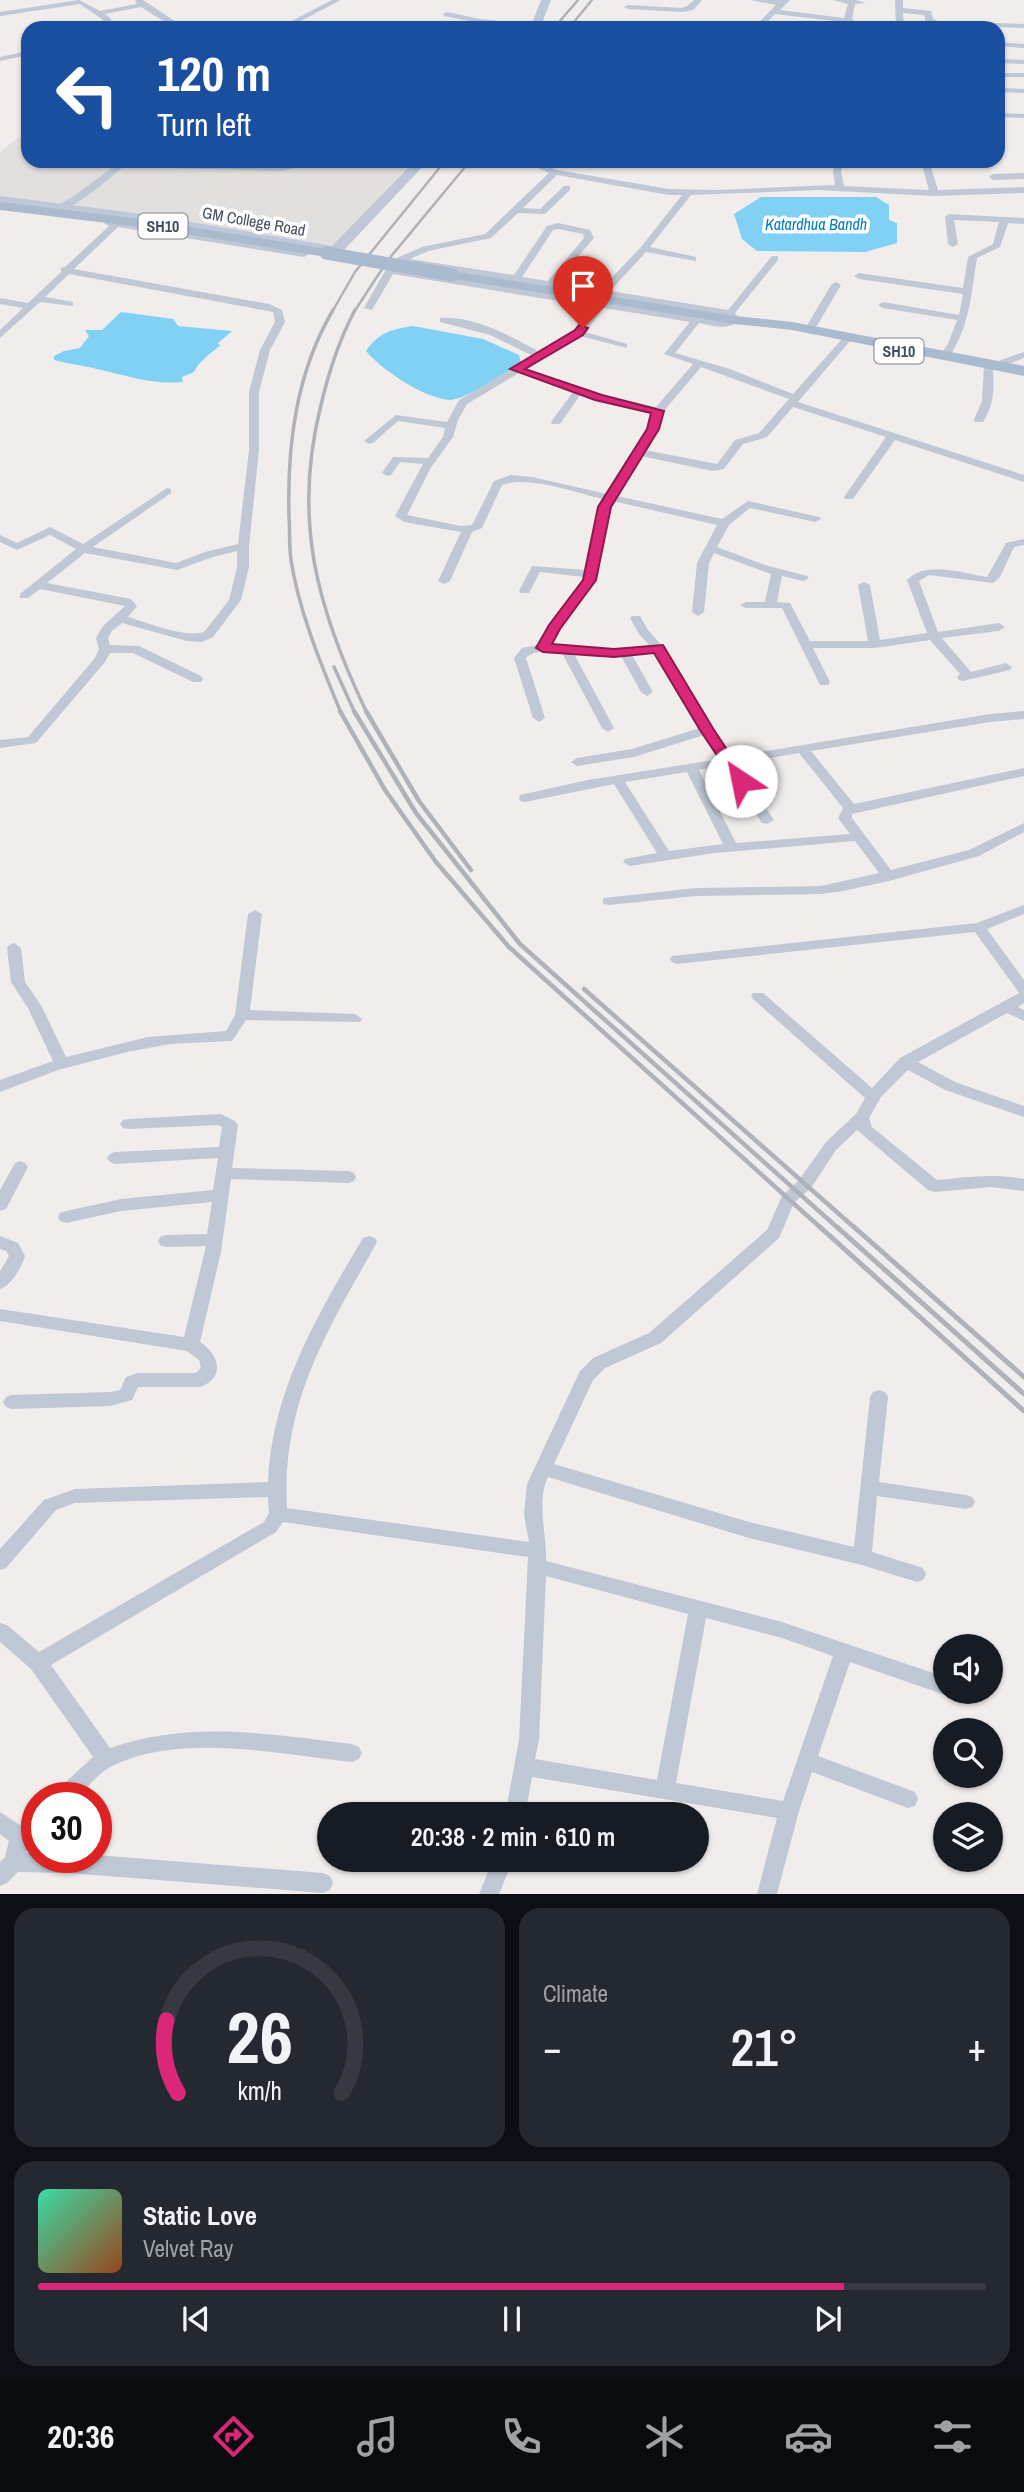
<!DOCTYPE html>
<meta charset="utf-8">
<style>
body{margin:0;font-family:"Archivo Narrow",sans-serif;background:#242831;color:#f1f3f6;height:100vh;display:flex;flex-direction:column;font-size:26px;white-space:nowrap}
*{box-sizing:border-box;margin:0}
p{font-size:23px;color:#9ea1a6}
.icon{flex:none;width:38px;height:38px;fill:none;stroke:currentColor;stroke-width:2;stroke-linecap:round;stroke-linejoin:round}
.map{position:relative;height:1894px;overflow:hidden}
.drawer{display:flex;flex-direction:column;gap:14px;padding:14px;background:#0d0f14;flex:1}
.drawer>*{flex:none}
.banner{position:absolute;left:21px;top:21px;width:984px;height:147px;border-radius:21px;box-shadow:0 2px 5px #0004;background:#1a4fa0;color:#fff;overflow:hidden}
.fabs{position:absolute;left:933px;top:1634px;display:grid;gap:14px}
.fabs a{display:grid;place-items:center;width:70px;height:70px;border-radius:50%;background:#171b24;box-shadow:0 2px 5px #0004;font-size:35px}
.speed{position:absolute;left:21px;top:1782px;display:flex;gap:14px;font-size:35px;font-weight:700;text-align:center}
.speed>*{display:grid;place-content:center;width:91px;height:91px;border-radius:50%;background:#171b24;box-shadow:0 2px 5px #0004;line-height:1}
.speed .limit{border:10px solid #d22;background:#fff;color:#111}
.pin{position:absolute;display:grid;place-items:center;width:60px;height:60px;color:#fff;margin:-72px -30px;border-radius:50% 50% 50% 0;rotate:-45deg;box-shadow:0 0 7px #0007}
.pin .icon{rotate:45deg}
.me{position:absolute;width:77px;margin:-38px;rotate:326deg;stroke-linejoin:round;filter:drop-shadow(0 0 5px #0008)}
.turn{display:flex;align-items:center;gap:24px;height:147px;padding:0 21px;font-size:32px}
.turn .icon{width:91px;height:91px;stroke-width:2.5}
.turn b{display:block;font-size:49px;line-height:60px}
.big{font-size:52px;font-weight:600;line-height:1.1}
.drawer .widget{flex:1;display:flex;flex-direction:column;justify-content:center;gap:10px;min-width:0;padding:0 24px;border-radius:21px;background:#242831}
.drawer .dial{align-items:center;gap:0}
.dial svg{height:182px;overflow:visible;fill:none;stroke:#363941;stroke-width:7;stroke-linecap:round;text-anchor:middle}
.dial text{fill:#f1f3f6;stroke:none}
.song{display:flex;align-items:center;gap:21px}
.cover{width:84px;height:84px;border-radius:10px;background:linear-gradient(135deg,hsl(160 70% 55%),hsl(20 70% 35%))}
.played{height:7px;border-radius:4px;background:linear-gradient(90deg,#db2777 85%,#363941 85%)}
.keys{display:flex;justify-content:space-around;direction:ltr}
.heat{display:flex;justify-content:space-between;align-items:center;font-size:38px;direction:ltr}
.drawer .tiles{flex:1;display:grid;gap:14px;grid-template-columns:1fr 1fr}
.widget:last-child{grid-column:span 2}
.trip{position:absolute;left:317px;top:1802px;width:392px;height:70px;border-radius:35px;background:#171b24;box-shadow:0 2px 5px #0004;font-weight:600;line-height:70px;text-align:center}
.dock{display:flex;height:112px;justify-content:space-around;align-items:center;background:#090b0e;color:#9ea1a6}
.dock .icon{width:49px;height:49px}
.dock .active{color:#db2777}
.dock b{font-size:32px;color:#f1f3f6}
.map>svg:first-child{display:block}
</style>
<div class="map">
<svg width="1024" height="1894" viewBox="0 0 1024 1894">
<rect width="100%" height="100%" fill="#f1eded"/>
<path fill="#e2dfdf" d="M28,130V161H417L333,249L0,200V152Z"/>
<path fill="#80d1f3" d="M761,197H876L889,205V220L897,223V243L865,252L757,251L742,239L734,214Z
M121,312L173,319L178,326L232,331L217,344L221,345C212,352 198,362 194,372L182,377L183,382C153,385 129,376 101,370C86,366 70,364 54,360V356L64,351L80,348L89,336L85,330H102Z
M413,326L483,339L519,355L521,363C506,371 465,401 449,400C424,398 382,370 366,351C378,333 392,329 413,326Z"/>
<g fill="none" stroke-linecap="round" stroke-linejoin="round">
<path fill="#bfc8d4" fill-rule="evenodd" d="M79,0L100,11L137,4L135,0H143L173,20L193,28C172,28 158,18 141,7L105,14L111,19V28H103V20L80,4L0,16V12Z
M332,0H341L287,28H278Z
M694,0H702L693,10L682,12L628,9L624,7L628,5L682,8L687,6Z
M750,0H790L780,10L844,18L848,4L833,0H856L866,3L855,4L852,19L854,21L849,28H843V22L775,14L761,28H753L776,5Z
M895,0H903V8L931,11L933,19L938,21L1024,24V28L937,25L926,22L924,15L903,13L904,28H896Z
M447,12L480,19L535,25L539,27L523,28L482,23L476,28H467L474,22L444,16L443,14Z
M431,23L453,28L428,27L427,25Z
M998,42L1024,44V48L998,46Z
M28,51V55L0,61V57Z
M998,59L1024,60V64L998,63Z
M998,73H1024V77H998Z
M998,88L1024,89V93L998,92Z
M998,113L1024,114V118L998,117Z
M121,161L282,165L295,161H304L298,167L282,171L131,167L127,164C111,176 75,211 56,210V206L74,196Z
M522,161H534L557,170L669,189L717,190L835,185L833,171L836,161H844L841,171L844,186L929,190L921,161H929L938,190L1024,187V193L934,196L818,190L691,195L650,247L696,257V261L646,252L610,291L728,310L772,256H778V260L735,313L740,320C728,331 714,326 699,323L675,353L730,369L793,394L843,338H849V342L798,402L1024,475V482L895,440L853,499H845L844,497L886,437L793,407L767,437L743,444L724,469L712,471L641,456L617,496L722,519L748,501L819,517L821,519L815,522L750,508L729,525L717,547L765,565L807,576L809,578L803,581L782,576L777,602L790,603L810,641H868L858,585L864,582L870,585L880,640L927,633L907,580C926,560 962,573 987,577L1006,543L1024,539V545L1014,547L1000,577L993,583L929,575L919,581L938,632L999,623L1005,627L999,631L942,638L971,672L1006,663L1012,667L1010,670L963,681L959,680L957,677L960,674L930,640L875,648H813L830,682L828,685H820L782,608H746L740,605L746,602H765L771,574L714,553L709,563L704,612L698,616L692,612L697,563L717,525L613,501L609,507L598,574L559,629L550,645L614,649L649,645L639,634L630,618L632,616H640L648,630L664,648L731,757L990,714L1024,711V719L990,722L811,751L854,804L1024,768V776L852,814V818L891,870L969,850L1024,823V832L979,856L889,881L843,891L821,894L696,896L609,905L604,904L602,901L604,898L696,888L821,886L879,873L855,841L715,853L630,866L623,862L625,859L657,853L614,784L525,802L520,801L519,798L520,795L588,780L720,759L704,735L634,757L577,766L571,762L577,758L632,749L700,728L654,652L632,655L653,692L647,696L641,692L621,656L574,654L614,728L608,732L602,728L562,653C550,652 534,649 526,658L545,718L539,722L533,718L514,658L522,648L538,645L547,628L584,577L540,572L529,593H521L519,591L532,566L585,570L599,507L603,499C576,493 528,475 502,485L482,528L472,532L450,581L444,584L438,581L461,532L404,522L395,516L423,464L400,462L391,475L387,476L382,473L393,457L428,458L443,437L445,428L398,421L373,443L369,444L364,441L396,415L447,422L459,400L533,356L490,335L440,322V318C473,315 511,336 540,352L576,331L595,307L393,274L372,310L364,308L385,271L397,258L422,247L485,234L549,173ZM557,175L669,195H682L641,247L601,289L556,282L594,238L590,230L558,223L547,226L514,275L410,259L428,251L491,238L518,213L545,214L570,190V186H564L540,209L523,208ZM558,229L583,234L584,238L548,281L522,277L553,230ZM402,263L727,315L730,319L726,322L397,269ZM604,308L690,322L664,354L693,364L656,407L602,395L526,369L580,336L627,348V344L585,332ZM701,367L789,399L759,433L735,440L717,464L645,450L658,429L663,412ZM519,373L573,392L551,422L552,424H560L581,394L652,413L648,429L607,494L532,477L511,475L494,481L472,525L461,526L407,515L430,469L453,437L458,420L467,404ZM799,753L843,808L838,818L850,834L736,843L699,770L724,765L762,823L767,824L774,820L736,764ZM687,772L723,844L669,851L625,782Z
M1024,173V179L993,180L989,177L993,174Z
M949,214L1024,218V224L1008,223L1000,247L977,258C971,294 970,326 949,357L945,358L940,355L948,344L957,320L883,308L878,305L883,302L959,315L963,294L859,279L854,276L859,273L963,288L968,257L993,244L999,222L954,220L958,244L953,247L948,244L945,217Z
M108,220L304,251L309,254L304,257L118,227L74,269L269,304L282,310L285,322L270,350L259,392V450L249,546V567L241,600L213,637L202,642L187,641L122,623L112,631L108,638L110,645L139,646L201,676L203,679L201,682H193L133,653H110L105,662L36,743L0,748V740L28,737L95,658L99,649L96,638L103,626L125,606L40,589L28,598H20V594L76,549L50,535L17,550L0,542V535L17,543L50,527L83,544L167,488L171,489V493L93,547L176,563L205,552L238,544L249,450V392L260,350L275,322L273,312L69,274L45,297L73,302V306L40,302L0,338V330L23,308L0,304V298L28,303L61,272V268L65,267L109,226L104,223ZM237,551V567L229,600L205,631C190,640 145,622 128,617L137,606L131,599L47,583L85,553L177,570L213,557Z
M836,282L841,285L815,329L807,331L805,329L831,285Z
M1024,352V358L993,370C994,390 994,405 983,422H975L974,420L982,401L984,366Z
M1024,905V914L987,929L1024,980V1003L1018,1007L1024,1010V1021L1007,1013L918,1062L955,1082L1024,1106V1117L945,1090L908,1070L881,1097L869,1118L872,1127L937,1180C966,1177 995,1173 1024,1179V1191L991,1187L934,1192L928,1190L857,1130L836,1150L811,1188L794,1203L779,1238L661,1343L605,1368L593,1380L554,1464L749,1522L854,1547L870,1397L873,1392L879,1390L885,1392L888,1397L879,1482L966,1495L972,1497L975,1502L972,1507L966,1509L877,1496L872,1552L923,1568L926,1574L923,1580L917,1582L862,1565L749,1538L548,1477C536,1503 547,1533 546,1561L782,1622L945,1677V1692H951L945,1695L850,1662L818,1756L915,1792L918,1799L915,1806L908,1808L812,1772L799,1811L777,1894H757L777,1818L532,1777L525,1815H505L519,1740L528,1557L283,1522L276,1532L51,1665L110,1748C193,1720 267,1734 352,1744L359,1747L362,1753L359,1759L352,1762C279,1754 183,1733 114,1765C99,1772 89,1786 78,1797H54L57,1790L93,1757L31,1669L0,1642V1623L7,1625L39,1652L264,1522L269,1513L268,1497L75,1503L56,1510L6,1568L0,1570V1549L44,1500L75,1489L268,1482C272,1390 318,1314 363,1238L369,1236L375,1238L377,1242C328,1330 281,1402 287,1508L529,1542L524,1515L527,1484L580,1371L593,1358L649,1333L767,1230L782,1196L799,1180L826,1142L856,1114L865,1098L753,999L751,996L753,993H763L872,1088L900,1058L1019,993L975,932L677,964L672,962L670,959L672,956L977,923ZM546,1576L688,1614L657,1780L535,1759L539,1740ZM706,1618L782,1638L833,1656L783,1801L676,1783Z
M255,910L262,914L250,1010L355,1014L362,1019L360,1022L246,1020L232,1041L170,1044L127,1052L58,1070L0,1092V1080L53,1061L28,1008L11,982L7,948L9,945L14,943L21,948L25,982L42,1007L66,1057L148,1037L226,1031L235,1015L248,914Z
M221,1114L235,1121L238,1125L232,1168L348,1171L354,1173L356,1177L354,1181L348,1183L231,1179L221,1252L200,1342C219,1354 226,1378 200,1387H138L132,1400L110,1406L12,1409L6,1407L3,1402L6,1397L12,1395L110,1392L120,1390L126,1377L138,1373H196L201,1368L199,1360L187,1351L0,1321V1309L184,1337L206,1246L166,1247L160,1245L158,1241L160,1237L166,1235L207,1234L212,1202L121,1211L66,1223L60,1221L58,1217L60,1213L66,1211L121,1199L213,1190L218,1158L115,1164L110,1162L107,1158L110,1154L115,1152L219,1147L222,1127L218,1125L128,1129L123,1128L120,1124L123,1120L128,1119Z
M20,1161L25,1163L28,1167L6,1209L0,1211V1190L15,1163Z
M0,1236L18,1243L25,1256C21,1268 12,1285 0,1289V1271L9,1256L6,1251L0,1249Z
M0,1812L20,1825L37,1814V1836L29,1843L26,1853H37V1857L96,1855L323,1873L330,1876L333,1883L330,1890L323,1893L69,1873L18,1872L7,1883L0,1886V1862L5,1857L9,1841L0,1834Z
M493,1860H513L499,1894H479Z"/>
<path fill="#bec8d9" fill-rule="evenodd" d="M541,0H551L540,28H530Z
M415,161H428L343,251L332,254L150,223L0,204V196L150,215L332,246Z"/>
<path fill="#aabacf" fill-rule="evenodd" d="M0,202L148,220L326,249L333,253L326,257L148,228L0,210Z
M453,271L735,316L792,322L1024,366V376L792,330L735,324L448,278V272Z"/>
<path stroke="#afb2b9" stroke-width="2.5" d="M554,28L578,0
M569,28L592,0
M332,312L355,272L445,161
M354,312L388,260L470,161"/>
<path stroke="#afb2b9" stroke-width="3.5" d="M333,310C296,373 287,445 289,517C290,531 289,546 291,560C299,612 321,664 341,713
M355,310C339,340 329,371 321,405C292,519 317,609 367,713
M334,667L355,713"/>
<path stroke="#afb2b9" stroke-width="4.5" d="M340,711L385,790L436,862L509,947L822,1229
M354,711L416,813L520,944L839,1229
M366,711L419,801L471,870
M584,989L856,1229"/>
<path stroke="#afb2b9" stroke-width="5" d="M820,1227L1024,1411
M837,1227L1024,1394
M854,1227L1024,1377"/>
<path stroke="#aabacf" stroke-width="13" d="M326,253L453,275"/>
</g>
<path fill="#db2777" stroke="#8e194d" stroke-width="2" d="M579,325L588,328L583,335L525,369L602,395L664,411L659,429L611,507L596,580L560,629L552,644L614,649L663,645L714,730L748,781L746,784H736L700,730L654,653L614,657L543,652L536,648L549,625L583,580L598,507L647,429L651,413L595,400L510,369L575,330Z"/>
<g text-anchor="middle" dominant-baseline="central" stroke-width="7" stroke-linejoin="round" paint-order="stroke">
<g font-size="16" fill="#444f5d" stroke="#fff">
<text transform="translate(254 221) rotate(10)">GM College Road</text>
</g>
<g font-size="16" font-style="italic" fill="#007eb4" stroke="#fff">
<text x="816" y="224">Katardhua Bandh</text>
</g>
<g fill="#fff" stroke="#7c848e" stroke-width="2">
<rect x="138.5" y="213.5" width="49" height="25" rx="5"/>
<rect x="874.5" y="338.5" width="49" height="25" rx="5"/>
</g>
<g font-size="16" font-weight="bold" fill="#444f5d">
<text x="163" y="226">SH10</text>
<text x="899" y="351">SH10</text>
</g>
</g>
</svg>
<div class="fabs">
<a><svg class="icon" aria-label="sound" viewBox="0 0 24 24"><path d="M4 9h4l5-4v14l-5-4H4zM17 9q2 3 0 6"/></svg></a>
<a><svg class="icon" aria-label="search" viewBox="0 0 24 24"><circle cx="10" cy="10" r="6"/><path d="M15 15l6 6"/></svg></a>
<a><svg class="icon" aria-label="layers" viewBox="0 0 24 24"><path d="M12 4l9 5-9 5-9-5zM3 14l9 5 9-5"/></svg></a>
</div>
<div class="speed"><div class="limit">30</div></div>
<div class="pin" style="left:583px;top:328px;background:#d93025"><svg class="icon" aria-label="arrive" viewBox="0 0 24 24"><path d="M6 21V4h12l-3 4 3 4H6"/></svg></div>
<svg class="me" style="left:741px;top:781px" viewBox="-20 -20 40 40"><circle r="19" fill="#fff"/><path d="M0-13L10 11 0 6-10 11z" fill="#db2777"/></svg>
<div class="trip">20:38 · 2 min · 610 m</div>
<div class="banner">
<div class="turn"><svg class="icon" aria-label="left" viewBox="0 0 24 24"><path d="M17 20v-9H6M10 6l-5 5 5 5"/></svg><div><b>120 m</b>Turn left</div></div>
</div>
</div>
<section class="drawer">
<div class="tiles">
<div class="widget dial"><svg viewBox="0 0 100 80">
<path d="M14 69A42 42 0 1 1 86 69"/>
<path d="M14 69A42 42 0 0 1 9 37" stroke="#db2777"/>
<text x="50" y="56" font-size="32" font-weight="700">26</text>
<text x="50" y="72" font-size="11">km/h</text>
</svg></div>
<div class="widget"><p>Climate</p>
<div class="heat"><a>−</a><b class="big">21°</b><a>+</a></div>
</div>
<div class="widget">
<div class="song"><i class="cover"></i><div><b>Static Love</b><p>Velvet Ray</p></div></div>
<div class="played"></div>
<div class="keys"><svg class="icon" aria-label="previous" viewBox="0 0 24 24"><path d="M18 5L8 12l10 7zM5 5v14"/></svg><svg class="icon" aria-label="pause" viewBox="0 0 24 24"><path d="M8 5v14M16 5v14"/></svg><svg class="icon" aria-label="next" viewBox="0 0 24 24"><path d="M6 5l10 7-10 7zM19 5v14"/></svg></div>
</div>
</div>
</section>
<nav class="dock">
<b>20:36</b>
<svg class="icon active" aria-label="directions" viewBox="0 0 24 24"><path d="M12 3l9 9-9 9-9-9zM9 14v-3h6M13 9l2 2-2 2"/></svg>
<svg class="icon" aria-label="music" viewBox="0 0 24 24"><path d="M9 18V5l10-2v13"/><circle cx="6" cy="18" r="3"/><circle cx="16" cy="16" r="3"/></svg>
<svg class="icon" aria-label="phone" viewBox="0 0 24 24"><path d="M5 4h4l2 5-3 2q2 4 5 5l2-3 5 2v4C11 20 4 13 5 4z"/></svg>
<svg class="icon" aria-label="climate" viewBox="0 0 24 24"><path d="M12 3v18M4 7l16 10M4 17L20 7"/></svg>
<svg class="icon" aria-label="car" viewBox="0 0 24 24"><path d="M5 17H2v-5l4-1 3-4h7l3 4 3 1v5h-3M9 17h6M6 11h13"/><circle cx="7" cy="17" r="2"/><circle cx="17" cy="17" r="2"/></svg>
<svg class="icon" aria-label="filters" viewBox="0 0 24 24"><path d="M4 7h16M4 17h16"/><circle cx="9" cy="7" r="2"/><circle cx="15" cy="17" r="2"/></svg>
</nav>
